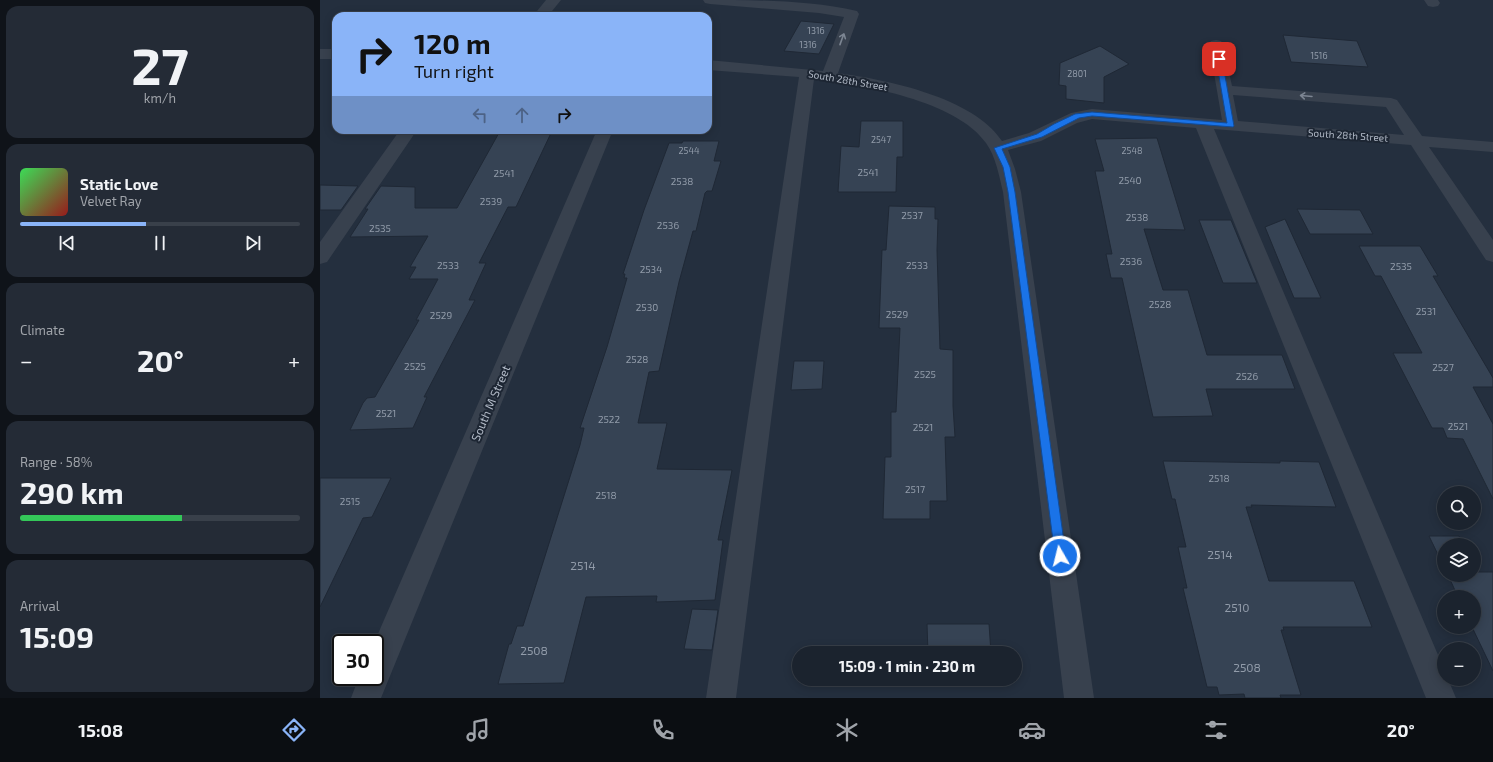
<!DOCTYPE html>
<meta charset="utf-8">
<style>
body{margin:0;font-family:"Exo 2",sans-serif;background:#242b36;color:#f1f3f6;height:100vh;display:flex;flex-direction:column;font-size:15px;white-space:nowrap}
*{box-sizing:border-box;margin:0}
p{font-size:13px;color:#a0a4aa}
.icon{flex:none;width:22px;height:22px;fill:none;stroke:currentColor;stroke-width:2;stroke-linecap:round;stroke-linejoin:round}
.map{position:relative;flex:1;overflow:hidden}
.drawer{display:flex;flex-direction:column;gap:6px;padding:6px;background:#0f1319;width:320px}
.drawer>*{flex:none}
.banner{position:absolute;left:12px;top:12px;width:380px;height:122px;border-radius:12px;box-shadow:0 2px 10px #0003,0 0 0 1px #39404a;background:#8ab4f8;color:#111;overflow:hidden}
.buttons{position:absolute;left:1117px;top:486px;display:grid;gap:8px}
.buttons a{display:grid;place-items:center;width:44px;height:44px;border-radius:50%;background:#1b232e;box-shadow:0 2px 10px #0003,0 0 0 1px #39404a;font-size:20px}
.speed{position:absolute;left:12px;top:634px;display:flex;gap:8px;font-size:20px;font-weight:700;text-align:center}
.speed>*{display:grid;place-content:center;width:52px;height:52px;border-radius:50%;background:#1b232e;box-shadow:0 2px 10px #0003,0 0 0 1px #39404a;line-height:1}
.speed .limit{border:2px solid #111;border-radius:6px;background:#fff;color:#111}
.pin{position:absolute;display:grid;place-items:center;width:34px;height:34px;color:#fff;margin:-17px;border-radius:8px;box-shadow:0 2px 6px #0006}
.me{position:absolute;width:44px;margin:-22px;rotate:352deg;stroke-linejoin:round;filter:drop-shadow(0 0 3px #0008)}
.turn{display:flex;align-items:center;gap:14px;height:84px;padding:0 16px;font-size:18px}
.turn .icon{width:52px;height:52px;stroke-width:2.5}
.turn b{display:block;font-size:28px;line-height:34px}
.lanes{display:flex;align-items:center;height:38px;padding:0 16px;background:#0003;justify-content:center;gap:20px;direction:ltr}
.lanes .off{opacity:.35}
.big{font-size:30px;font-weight:700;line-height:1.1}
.drawer .tile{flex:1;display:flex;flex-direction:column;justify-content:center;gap:6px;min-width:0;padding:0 14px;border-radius:12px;background:#242b36}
.drawer .dial{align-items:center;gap:0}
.dial b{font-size:52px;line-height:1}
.song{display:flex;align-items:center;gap:12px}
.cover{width:48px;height:48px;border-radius:6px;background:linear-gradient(135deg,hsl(130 70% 55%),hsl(0 70% 35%))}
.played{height:4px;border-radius:2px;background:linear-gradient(90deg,#8ab4f8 45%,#39404a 45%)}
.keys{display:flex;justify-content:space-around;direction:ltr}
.heat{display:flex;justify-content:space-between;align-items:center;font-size:22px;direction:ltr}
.charge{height:6px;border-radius:3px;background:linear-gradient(90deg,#34c759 58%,#39404a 0)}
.trip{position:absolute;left:472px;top:646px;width:230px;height:40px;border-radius:20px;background:#1b232e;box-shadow:0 2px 10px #0003,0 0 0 1px #39404a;font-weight:700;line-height:40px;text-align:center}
.tabs{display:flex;height:64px;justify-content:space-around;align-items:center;background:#0b0e12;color:#a0a4aa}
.tabs .icon{width:28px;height:28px}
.tabs .on{color:#8ab4f8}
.tabs b{font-size:18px;color:#f1f3f6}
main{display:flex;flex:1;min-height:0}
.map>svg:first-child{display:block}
</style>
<main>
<section class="drawer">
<div class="tile dial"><b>27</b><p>km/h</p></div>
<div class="tile">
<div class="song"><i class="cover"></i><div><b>Static Love</b><p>Velvet Ray</p></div></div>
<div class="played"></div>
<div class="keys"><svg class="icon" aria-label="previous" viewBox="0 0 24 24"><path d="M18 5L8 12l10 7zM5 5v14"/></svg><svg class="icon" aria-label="pause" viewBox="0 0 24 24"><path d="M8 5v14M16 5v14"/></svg><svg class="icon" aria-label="next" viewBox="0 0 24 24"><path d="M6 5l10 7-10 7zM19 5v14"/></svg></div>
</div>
<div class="tile"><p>Climate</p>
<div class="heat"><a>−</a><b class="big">20°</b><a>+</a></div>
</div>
<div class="tile"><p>Range · 58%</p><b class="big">290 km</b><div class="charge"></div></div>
<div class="tile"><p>Arrival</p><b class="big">15:09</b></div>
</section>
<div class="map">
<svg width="1173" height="698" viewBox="0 0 1173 698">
<rect width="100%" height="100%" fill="#242f3e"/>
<path fill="#364354" stroke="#1f2835" d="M481,21L514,24L499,54L464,51Z
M963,35L1037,41L1048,67L971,62Z
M780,46L809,64L784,77V103L746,99V86L739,85L740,63Z
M541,121H583V157H577L576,192H518L521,146L539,147Z
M180,131H232L196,207H188L159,263H166L149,300H155L104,397H107L93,428L30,430L43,403L47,398L55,397L99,320H96L118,279H89L96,267H90L108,236L30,237L48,209H45L61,186L95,187V208H137Z
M837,138L865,230L824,229L843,290H868L887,355H962L975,389H886L893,416L833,417L802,278H791L786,254H792L775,171H784L775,139Z
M363,141H399L394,161H401L392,191H387L385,193L376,231H373L359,282L339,371L329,372L318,423H347L337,469L412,470L398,540H403L395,600L336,602L337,596L266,597L244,683L178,684L189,644H191L197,626H203L260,445L264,428H260L287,347L307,278H304L305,274H303L324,210L349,143H362Z
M0,185L38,186L21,210H0Z
M569,206L615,207V219H618L617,250L620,349L633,350V406L635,437H625L627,501H610V519H563L565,457H571V412H576L580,328H559L562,250H566Z
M977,209L1040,210L1053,234H990Z
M965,219L1001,298H974L945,227Z
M879,220H911L937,283H903Z
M1039,246H1100L1118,276H1113L1173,378V387H1153L1173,424V499L1143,439L1127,438L1123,428H1112L1073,353H1102L1061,276H1055Z
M474,361H504L502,389L471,390Z
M843,461L960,463V461L999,462L1016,507L931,505L932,507H926L949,581H1034L1052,627H963L964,630H961L981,695H960L961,698H925L924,694L899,695L897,687H887L863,588H867L858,547H866L855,499H852Z
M0,478H71L52,517L43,518L0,607Z
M1109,536H1139L1144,545H1124V567Z
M1154,566L1157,572H1173V671L1152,627H1154V597H1138L1128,575H1154Z
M372,609L398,610L392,650L364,649Z
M607,624H669L671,653H608Z
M608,679H673L674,685L608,686Z"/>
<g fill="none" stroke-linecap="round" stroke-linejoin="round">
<path fill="#38414e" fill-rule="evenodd" d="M226,0H241L228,16H213Z
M383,0C434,0 487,0 537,11L539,14L518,73C567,80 653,97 682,141L709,133L751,113L772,109L902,120L889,44L891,41L896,40L901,41L903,44L912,86L1071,98L1077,100L1102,136L1173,142V152L1109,147L1173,240V262L1166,260L1091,145L894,129L1124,669V679H1128L1136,698H1106L876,128L772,119L757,123L721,141L688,150L695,169L701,192L774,698H744L683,192C679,176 676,157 666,143C637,101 542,84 494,79L416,698H386L479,77L388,70V60L503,71L524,17L499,13L390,4L385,3ZM913,95L1066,107L1084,135L918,121Z
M1104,0H1118L1120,3L1118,6L1113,7L1108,6Z
M0,49H16V59H0Z
M80,130H97L7,262L0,264V242Z
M277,130H293L61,698H31L39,677H55L54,643Z"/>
</g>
<defs><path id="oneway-shaft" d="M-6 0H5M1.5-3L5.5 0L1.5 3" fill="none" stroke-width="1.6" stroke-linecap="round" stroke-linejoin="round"/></defs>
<g stroke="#7c8592">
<use href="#oneway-shaft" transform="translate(522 39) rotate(-70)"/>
<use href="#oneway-shaft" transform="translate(986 96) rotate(-175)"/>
</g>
<path fill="#1a73e8" stroke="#114b97" d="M899,57L902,59L914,126L913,127L772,116L759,118L722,137L682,149L690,167L695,192L746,556L744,559L740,561L736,559L735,556L688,192L683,167L674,148L717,134L734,124L755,114L772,112L907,123L896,59Z"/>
<g text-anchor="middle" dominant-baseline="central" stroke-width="4" stroke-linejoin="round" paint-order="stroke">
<g font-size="9" fill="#929caa">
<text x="496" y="30">1316</text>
<text x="488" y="44">1316</text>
<text x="999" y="55">1516</text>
<text x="757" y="73">2801</text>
<text x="561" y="139">2547</text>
<text x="369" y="150">2544</text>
<text x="812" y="150">2548</text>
</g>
<g font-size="10" fill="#b4bcc9" stroke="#1d2633">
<text transform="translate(528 80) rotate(10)">South 28th Street</text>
<text transform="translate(1028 135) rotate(4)">South 28th Street</text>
</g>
<g font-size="10" fill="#929caa">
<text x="548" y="172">2541</text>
<text x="184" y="173">2541</text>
<text x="810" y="180">2540</text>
<text x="362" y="181">2538</text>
<text x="171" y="201">2539</text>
<text x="592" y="215">2537</text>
<text x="817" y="217">2538</text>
<text x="348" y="225">2536</text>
<text x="60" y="228">2535</text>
<text x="811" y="261">2536</text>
<text x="128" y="265">2533</text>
<text x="597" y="265">2533</text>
<text x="1081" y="266">2535</text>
<text x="331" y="269">2534</text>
<text x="840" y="304">2528</text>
<text x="327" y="307">2530</text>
<text x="1106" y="311">2531</text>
<text x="577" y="314">2529</text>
<text x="121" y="315">2529</text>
<text x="317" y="359">2528</text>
<text x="95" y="366">2525</text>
<text x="1123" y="367">2527</text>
<text x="605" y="374">2525</text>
<text x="927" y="376">2526</text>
<text x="66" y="413">2521</text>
<text x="289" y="419">2522</text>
<text x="1138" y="426">2521</text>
<text x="603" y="427">2521</text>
<text x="899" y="478">2518</text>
<text x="595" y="489">2517</text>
<text x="286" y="495">2518</text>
<text x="30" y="501">2515</text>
</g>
<g font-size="12" fill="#b4bcc9" stroke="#1d2633">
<text transform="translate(170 403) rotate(-67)">South M Street</text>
</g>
<g font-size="12" fill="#929caa">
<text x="900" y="554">2514</text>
<text x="263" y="565">2514</text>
<text x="917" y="607">2510</text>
<text x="214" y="650">2508</text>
<text x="927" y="667">2508</text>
</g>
</g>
</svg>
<div class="buttons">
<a><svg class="icon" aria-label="search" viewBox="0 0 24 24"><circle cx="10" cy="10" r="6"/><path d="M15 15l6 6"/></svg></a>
<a><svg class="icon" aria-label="layers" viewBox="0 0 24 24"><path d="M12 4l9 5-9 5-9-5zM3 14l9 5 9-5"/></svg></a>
<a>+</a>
<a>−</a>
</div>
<div class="speed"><div class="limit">30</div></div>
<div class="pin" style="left:899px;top:59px;background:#d93025"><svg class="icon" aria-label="arrive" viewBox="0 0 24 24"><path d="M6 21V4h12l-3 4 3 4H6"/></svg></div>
<svg class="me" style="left:740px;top:556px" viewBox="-20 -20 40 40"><circle r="17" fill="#1a73e8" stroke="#fff" stroke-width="3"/><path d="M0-11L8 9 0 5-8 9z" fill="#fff"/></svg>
<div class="trip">15:09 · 1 min · 230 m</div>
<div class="banner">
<div class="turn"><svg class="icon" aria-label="right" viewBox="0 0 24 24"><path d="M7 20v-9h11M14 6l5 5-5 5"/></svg><div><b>120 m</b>Turn right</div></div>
<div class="lanes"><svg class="icon off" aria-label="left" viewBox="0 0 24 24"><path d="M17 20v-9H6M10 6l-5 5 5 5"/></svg><svg class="icon off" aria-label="ahead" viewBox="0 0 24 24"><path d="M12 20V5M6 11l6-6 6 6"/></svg><svg class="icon" aria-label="right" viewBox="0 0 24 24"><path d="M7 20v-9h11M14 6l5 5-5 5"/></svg></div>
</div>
</div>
</main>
<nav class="tabs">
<b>15:08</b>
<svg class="icon on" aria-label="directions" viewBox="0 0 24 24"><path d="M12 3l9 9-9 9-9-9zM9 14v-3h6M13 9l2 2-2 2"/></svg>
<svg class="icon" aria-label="music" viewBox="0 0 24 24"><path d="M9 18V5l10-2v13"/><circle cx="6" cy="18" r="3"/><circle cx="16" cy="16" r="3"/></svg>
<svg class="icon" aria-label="phone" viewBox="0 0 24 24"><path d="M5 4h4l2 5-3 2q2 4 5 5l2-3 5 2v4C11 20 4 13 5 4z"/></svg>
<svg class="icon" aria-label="climate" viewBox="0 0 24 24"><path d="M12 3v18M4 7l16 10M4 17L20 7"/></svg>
<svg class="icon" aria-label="car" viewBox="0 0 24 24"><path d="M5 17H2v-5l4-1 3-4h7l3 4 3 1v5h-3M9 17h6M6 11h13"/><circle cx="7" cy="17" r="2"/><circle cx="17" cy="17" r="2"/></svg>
<svg class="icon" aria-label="filters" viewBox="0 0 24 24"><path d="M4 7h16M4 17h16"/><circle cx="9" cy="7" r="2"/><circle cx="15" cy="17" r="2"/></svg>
<b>20°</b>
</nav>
